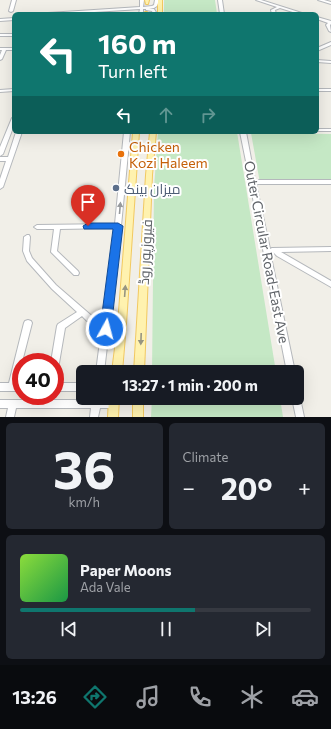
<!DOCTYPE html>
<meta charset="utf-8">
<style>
body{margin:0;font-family:Commissioner,Cairo,sans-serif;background:#242831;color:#f1f3f6;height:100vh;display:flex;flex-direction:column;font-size:15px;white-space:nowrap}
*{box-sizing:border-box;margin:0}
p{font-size:13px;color:#9ea1a6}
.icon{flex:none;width:22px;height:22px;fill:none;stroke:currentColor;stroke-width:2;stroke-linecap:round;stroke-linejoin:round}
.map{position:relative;height:417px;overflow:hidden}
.details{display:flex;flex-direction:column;gap:6px;padding:6px;background:#0d0f14;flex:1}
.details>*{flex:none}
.top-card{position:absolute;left:12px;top:12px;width:307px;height:122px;border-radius:6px;box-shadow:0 4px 16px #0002;background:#0f766e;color:#fff;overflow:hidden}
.speed{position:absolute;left:12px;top:353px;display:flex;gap:8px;font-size:20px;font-weight:700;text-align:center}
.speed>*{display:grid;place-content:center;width:52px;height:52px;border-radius:50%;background:#171b24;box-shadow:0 4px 16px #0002;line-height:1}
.speed .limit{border:6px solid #d22;background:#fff;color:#111}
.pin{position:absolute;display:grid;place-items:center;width:34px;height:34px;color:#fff;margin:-41px -17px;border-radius:50% 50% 50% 0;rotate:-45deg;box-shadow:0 0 4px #0007}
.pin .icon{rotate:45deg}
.me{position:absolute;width:44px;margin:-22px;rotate:7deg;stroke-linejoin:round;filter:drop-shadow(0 0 3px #0008)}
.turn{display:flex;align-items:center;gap:14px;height:84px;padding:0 20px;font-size:18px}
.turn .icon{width:52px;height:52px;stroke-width:2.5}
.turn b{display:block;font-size:28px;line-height:34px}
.lanes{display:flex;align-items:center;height:38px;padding:0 20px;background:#0003;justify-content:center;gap:20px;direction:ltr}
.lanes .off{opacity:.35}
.big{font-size:30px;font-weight:700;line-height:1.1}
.details .card{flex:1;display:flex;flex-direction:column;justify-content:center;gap:6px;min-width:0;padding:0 14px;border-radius:6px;background:#242831}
.details .dial{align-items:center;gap:0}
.dial b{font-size:52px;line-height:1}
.song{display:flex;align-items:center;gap:12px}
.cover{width:48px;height:48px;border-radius:6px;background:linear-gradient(135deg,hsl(90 70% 55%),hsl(140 70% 35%))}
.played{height:4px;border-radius:2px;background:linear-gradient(90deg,#0f766e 60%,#363941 60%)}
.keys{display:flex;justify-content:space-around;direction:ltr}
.heat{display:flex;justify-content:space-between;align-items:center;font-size:22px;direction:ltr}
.details .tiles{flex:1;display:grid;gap:6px;grid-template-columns:1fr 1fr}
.card:last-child{grid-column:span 2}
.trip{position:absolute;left:76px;top:365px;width:228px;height:40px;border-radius:6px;background:#171b24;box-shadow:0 4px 16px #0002;font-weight:700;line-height:40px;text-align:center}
.menu{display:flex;height:64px;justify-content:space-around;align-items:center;background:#090b0e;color:#9ea1a6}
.menu .icon{width:28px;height:28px}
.menu .selected{color:#0f766e}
.menu b{font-size:18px;color:#f1f3f6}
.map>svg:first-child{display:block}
</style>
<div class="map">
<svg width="331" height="417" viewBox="0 0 331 417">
<rect width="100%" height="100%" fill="#f1efe8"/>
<path fill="#c5e8c5" d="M164,0H215L217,14H164Z
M158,132H237L276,372H152L154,188Z
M251,133L331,134V182L260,183Z
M152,398H280L283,417H151Z"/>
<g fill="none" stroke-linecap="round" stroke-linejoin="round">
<defs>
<path id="minor" d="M12,0H16L13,11L11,12L9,11Z
M140,0H144L143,7L152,6L154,5L155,0H159L157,6L154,8H149L154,9L157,14H153L152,11L146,10V9H143V14H139L140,9L64,14H46L48,13L140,7Z
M218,0H222L224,14H220Z
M256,0H261L305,14H299L280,8L275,10L276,14H272L271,10L277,7Z
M318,0H324L331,2V4Z
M317,17L331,21V24L330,25L331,32L329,31L326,25L328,23L317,19Z
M14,18V20L0,21V19Z
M0,34H14V36H0Z
M331,42V45L317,51V48Z
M0,48H14V50H6L2,59L0,60V55L2,50H0Z
M317,60L331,61V63L317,62Z
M14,89V91L0,92V90Z
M317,89H331V91H317Z
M12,118H14V125L3,154L0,156V147Z
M317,129H331V131H317Z
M16,132H22L3,187L0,189V179L6,161H0V157H8Z
M124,132H130L121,226L104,372H96L102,326L87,321L82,316L65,328L59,363L58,365L55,366V362H51L57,326L58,324L77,312L52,289L27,261L23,251L24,237L27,235H29L30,237L29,251L32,258L56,285L93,317L103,320L115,228L60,229L57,251L78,271L79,273L78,275H74L51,252L54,229H37L34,227L37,225L115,224Z
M240,132H246L255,180H331V184H256L270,249L272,248L331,247V251L281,252L331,281V287L277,256L273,252H270L295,372H287L250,183L249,182L250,181Z
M28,320L31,321L32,323L22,362H21V367L17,383H21V391H0V383H9L24,323L25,321Z
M55,383H83V391H55Z
M297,395H299L300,398L304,417H296L292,398H297Z
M93,398H101V400H114L117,401L118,404L117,407L114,408H100L98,417H90L91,408H16L14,417H6L8,408H0V400H92Z"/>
<path id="major" d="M145,0H149L148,4H146Z
M158,0H162V14H158Z
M145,12H147L148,14H144Z
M133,132H139L126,324L122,372H112L118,324Z
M150,132H156L152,175L144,372H134L146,175Z
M109,398H119L118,417H108Z
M133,398H143V417H133Z"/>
</defs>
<use href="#minor" stroke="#b5b8bc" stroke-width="2"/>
<use href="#major" stroke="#f2c960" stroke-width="2"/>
<use href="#minor" fill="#fff" fill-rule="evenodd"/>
<use href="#major" fill="#fff2af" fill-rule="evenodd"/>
</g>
<defs><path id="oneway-solid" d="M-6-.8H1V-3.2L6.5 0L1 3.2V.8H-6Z"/></defs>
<use fill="#979a9d" href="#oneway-solid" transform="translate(120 208) rotate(-85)"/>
<g fill="#979581">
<use href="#oneway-solid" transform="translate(125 291) rotate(-86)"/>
<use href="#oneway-solid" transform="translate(141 339) rotate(92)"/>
</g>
<path fill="#1a73e8" stroke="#114b97" d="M88,223H118L123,226L111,329L110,333L106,334L102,333L100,329L113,229H84L83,226Z"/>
<circle fill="#e8710a" stroke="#fff" stroke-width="1.5" cx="121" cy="154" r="4"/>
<circle fill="#5c6f8a" stroke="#fff" stroke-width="1.5" cx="116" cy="188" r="4"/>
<g text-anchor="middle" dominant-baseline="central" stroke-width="4" stroke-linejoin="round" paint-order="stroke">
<g font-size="14" fill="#c56008" stroke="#fff" text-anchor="start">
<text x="129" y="146">Chicken<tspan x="129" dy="16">Kozi Haleem</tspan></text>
</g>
<g font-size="14" fill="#4e5e75" stroke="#fff" text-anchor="start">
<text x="124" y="188">میزان بینک</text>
</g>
<g font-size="14" fill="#5f6368" stroke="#fff">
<text transform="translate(145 252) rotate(-87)">فیروزپور روڈ</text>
<text transform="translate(267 252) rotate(79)">Outer Circular Road-East Ave</text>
</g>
</g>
</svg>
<div class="speed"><div class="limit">40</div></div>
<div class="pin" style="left:88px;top:226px;background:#d93025"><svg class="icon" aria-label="arrive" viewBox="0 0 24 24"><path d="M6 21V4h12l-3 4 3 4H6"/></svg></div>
<svg class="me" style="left:106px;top:329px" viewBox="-20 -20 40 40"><circle r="17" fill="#1a73e8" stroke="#fff" stroke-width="3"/><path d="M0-11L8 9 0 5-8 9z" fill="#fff"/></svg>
<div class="trip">13:27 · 1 min · 200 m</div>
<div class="top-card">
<div class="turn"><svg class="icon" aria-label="left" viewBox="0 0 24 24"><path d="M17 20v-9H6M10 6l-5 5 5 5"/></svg><div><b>160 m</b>Turn left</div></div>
<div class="lanes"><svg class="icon" aria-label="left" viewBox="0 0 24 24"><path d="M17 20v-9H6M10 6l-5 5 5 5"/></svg><svg class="icon off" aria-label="ahead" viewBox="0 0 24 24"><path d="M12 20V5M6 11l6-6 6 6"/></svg><svg class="icon off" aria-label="right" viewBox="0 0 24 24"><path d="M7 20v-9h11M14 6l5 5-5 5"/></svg></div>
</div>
</div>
<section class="details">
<div class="tiles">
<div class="card dial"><b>36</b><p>km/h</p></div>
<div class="card"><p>Climate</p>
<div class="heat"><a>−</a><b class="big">20°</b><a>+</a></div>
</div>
<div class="card">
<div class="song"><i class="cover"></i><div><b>Paper Moons</b><p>Ada Vale</p></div></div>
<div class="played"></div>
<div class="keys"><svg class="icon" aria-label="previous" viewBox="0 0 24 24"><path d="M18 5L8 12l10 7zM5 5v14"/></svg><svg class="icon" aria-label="pause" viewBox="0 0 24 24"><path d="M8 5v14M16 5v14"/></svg><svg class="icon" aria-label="next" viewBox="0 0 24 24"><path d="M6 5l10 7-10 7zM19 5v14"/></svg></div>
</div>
</div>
</section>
<nav class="menu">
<b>13:26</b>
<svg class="icon selected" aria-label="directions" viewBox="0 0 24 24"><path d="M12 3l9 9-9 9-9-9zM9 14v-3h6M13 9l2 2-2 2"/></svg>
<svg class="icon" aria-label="music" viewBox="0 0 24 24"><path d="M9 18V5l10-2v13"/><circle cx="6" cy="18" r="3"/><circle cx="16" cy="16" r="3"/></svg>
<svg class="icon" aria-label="phone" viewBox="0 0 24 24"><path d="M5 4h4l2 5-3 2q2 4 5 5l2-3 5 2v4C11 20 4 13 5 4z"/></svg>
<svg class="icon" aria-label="climate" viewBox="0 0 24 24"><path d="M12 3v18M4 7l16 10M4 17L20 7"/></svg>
<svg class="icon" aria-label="car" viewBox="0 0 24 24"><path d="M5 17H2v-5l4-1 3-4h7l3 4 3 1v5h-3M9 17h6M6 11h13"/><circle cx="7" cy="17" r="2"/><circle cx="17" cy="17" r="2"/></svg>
</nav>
